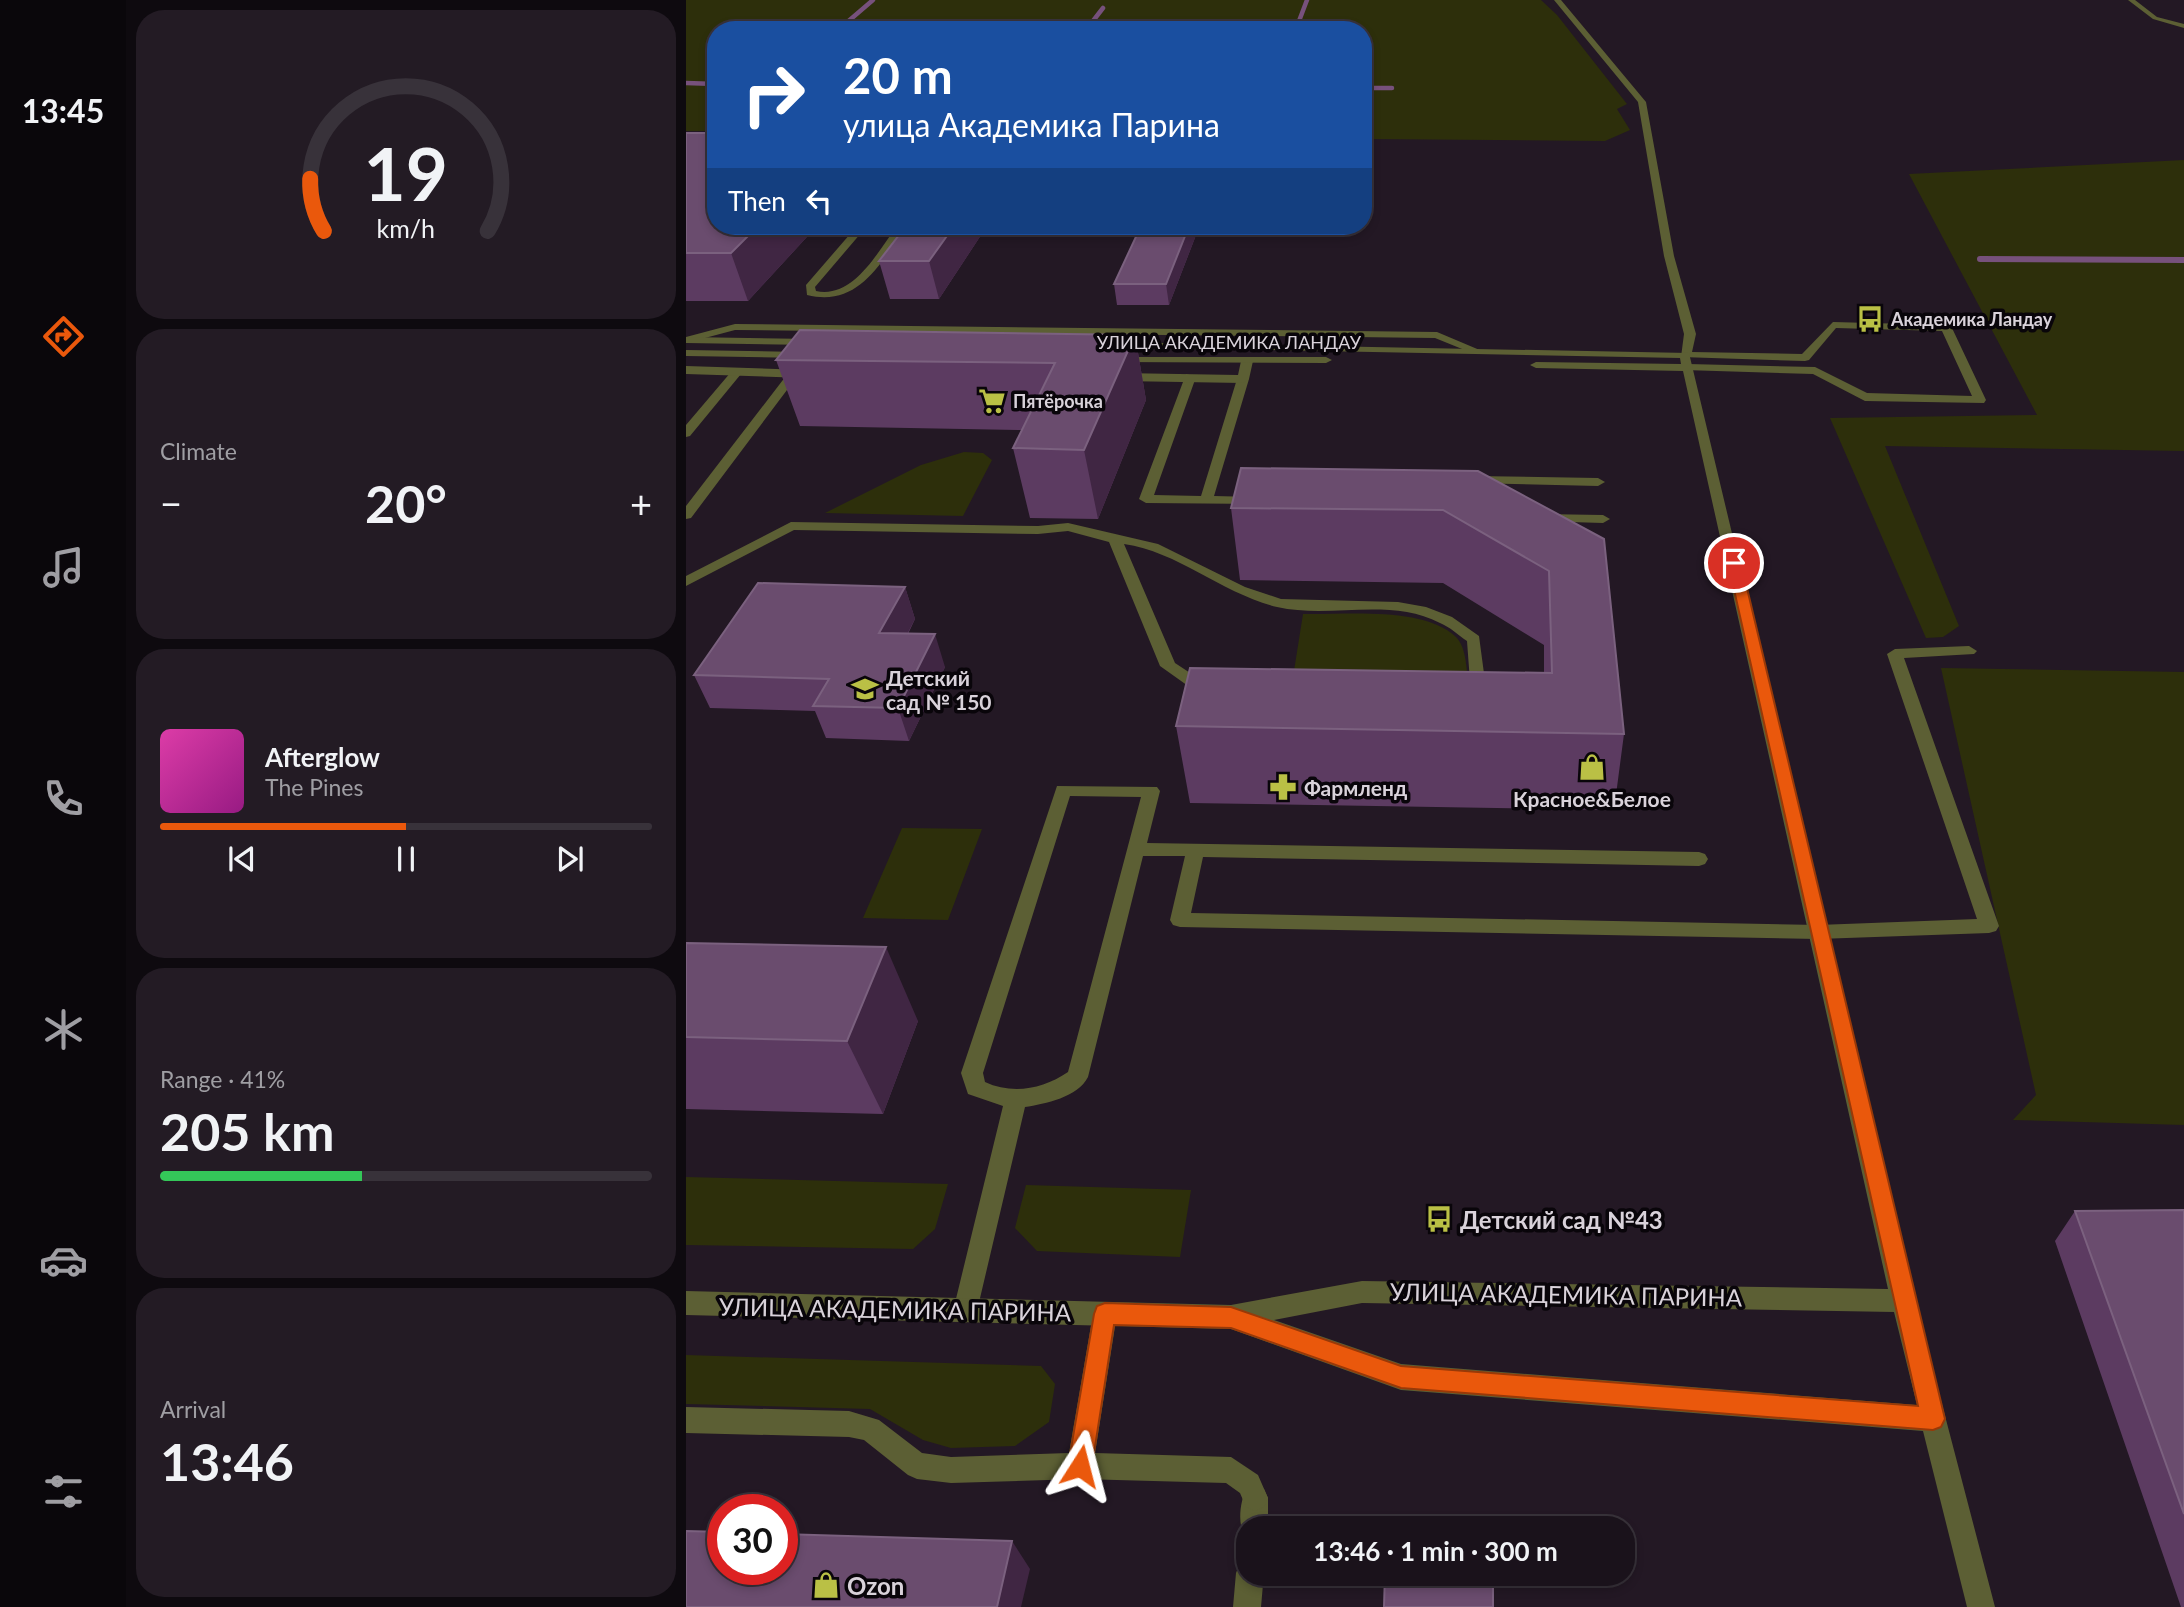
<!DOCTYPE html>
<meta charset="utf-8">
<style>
body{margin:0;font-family:Lato,sans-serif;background:#231b24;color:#f1f3f6;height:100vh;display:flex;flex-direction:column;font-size:26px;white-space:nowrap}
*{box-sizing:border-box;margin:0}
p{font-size:23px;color:#9f9ea3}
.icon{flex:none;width:38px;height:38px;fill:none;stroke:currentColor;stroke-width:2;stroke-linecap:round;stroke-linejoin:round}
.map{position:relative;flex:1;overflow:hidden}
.panel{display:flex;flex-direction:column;gap:10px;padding:10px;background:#0e0a0f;width:560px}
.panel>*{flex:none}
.top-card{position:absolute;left:21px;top:21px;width:665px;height:214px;border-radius:28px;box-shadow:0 4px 10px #0003,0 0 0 2px #38323a;background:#1a4fa0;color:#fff;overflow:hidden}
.speed{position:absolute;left:21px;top:1494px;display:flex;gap:14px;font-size:35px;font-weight:700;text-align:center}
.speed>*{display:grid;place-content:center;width:91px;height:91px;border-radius:50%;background:#1a121b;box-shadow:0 4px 10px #0003,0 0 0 2px #38323a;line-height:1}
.speed .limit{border:10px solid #d22;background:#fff;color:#111}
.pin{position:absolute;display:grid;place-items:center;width:60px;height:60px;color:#fff;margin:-30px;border:4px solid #fff;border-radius:50%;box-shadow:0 2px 7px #0007}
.me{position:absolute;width:77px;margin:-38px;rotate:9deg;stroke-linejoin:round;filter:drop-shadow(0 0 5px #0008)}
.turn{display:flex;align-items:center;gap:24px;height:147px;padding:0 21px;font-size:32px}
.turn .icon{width:91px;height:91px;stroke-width:2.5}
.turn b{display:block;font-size:49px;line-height:60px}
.then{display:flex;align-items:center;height:66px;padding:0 21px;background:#0003;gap:14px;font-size:26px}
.big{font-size:52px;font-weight:700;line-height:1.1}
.panel .widget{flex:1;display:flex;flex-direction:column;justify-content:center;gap:10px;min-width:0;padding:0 24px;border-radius:28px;background:#231b24}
.panel .dial{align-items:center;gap:0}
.dial svg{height:182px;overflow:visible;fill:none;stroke:#38323a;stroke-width:7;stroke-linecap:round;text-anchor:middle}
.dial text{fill:#f1f3f6;stroke:none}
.song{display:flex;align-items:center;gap:21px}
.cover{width:84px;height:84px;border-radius:10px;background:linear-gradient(135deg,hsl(320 70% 55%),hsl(310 70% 35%))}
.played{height:7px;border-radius:4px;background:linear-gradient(90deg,#ea580c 50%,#38323a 50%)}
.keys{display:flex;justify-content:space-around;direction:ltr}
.heat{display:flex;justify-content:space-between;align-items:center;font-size:38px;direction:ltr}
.charge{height:10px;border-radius:5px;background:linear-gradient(90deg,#34c759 41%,#38323a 0)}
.trip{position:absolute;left:550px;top:1516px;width:399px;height:70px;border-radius:28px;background:#1a121b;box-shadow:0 4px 10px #0003,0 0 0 2px #38323a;font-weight:700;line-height:70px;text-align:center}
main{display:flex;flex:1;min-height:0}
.tab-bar{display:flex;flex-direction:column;width:126px;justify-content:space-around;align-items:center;background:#0a070b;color:#9f9ea3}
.tab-bar .icon{width:49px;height:49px}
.tab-bar .selected{color:#ea580c}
.tab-bar b{font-size:32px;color:#f1f3f6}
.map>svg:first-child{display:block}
</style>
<main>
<nav class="tab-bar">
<b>13:45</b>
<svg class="icon selected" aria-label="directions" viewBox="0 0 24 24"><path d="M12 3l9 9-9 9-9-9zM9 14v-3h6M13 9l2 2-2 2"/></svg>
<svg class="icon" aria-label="music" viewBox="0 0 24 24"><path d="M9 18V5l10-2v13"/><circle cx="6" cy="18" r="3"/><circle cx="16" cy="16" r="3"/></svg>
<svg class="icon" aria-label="phone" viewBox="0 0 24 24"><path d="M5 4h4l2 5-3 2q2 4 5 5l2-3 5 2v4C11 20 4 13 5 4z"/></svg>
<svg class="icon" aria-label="climate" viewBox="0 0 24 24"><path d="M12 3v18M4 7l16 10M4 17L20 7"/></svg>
<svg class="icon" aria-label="car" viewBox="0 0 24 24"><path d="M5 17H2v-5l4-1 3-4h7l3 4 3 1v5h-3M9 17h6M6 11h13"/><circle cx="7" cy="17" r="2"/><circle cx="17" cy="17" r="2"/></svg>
<svg class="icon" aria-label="filters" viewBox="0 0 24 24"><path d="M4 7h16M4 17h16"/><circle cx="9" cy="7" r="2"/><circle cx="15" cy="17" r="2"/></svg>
</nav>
<section class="panel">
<div class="widget dial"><svg viewBox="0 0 100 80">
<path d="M14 69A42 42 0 1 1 86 69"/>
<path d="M14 69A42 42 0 0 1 8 46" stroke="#ea580c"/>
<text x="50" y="56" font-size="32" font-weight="700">19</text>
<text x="50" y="72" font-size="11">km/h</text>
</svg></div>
<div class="widget"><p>Climate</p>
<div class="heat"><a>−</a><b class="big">20°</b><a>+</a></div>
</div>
<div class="widget">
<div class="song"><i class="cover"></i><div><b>Afterglow</b><p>The Pines</p></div></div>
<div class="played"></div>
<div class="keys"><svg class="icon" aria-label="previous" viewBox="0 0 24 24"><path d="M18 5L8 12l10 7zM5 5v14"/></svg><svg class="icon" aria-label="pause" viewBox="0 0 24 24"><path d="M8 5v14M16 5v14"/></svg><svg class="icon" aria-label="next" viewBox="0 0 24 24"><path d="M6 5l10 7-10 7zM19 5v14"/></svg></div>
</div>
<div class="widget"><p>Range · 41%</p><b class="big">205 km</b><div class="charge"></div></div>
<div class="widget"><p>Arrival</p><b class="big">13:46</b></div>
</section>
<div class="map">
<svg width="1498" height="1607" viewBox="0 0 1498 1607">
<rect width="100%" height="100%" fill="#231824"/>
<path fill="#2d2f0b" d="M0,0H855L871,15L941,104L931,109L944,130L919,141L677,139V30H30V131H0Z
M1498,160V451L1199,446L1273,626L1257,637L1240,638L1144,418L1351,415L1223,174Z
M278,452L297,453L306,460L277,516L139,513L235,465Z
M617,614C661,615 737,606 770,637C780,647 780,666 782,678L604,696Z
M1255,668L1498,672V1125L1327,1120L1350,1095Z
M216,828L296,829L262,920L177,918Z
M0,1177L262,1184L249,1229L227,1249L0,1245Z
M340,1185L505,1190L494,1257L351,1251L329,1228Z
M0,1355L355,1366L369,1384L363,1422L329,1446L265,1448L237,1440L184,1409L0,1404Z"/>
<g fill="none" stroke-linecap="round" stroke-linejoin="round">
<path stroke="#77517c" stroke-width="4.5" d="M610,29L621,0
M152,30L187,0
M400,30L417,8
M0,83L30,84
M677,88H706"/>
<path stroke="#77517c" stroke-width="6" d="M1294,259L1498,260"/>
<path fill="#5c5f34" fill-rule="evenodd" d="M868,0H875L960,102L988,256L1010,334L1006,352L1116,354L1147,322L1260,325L1266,328L1300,400L1298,403L1179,401L1127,374L998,370V366L1002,364L1129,367L1181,393L1286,396L1256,331L1150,328L1123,360L1119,361L995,357L998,334L978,256L952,102Z
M1442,0H1449L1471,17L1498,24V28L1467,19Z
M171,226H181L129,287L130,291C168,299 192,251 211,226H221C195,262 173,308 121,295L120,285Z
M49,324L751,332L796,351L786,353L749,338L49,330L0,343V337Z
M45,372L55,374L4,436L0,437V425Z
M103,372L113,374L5,518L0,519V506Z
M500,374L510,377L468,495L515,496L551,379L557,375L563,379L528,496L569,497L574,498V504L460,503L453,499Z
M786,476L912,478L919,482L912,486L781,483L779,480Z
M855,514L917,515L924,519L917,523L850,521L848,518Z
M1283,646L1291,651L1288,654L1218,658L1313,926L1310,931L1303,933L1132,939L494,927L487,925L484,920L499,856H457L402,1077C392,1097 359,1104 339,1107L291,1311L288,1319L279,1323L270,1319L267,1311L317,1106L282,1094L275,1073L371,786L471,787L474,791L461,843L1013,852L1019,854L1022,859L1019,864L1013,866L517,857L505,913L1132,925L1291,919L1201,654L1209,649ZM384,796L455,797L382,1072C357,1089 327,1095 299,1082L297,1073Z
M569,1485L578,1489L582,1498V1528H562V1539C550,1529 554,1502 560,1489Z
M562,1560V1573H578L575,1607H547L550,1573L554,1563Z"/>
<path fill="#5c5f34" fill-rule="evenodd" d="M105,522L352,526L382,523L472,544L559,587L595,599L712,602L740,607L766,617L793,636L801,696L784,714L755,721L579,710L519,698L474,666L423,542L382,531L352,534L108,530L0,586V576ZM438,544C493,552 537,594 591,607C644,619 704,597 754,623C764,627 772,635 781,641L785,695L772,706L755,711L579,700L530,690L489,663Z"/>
<path fill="#5c5f34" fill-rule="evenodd" d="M561,358L567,361L563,379L557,383L434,381L428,377L434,373L552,375L555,361Z
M0,366L119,370L125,374L119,378L0,374Z
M419,1302L428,1306L431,1314L409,1453L545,1457L572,1475L582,1498L578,1507L569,1511L560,1507L554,1493L540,1483L394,1479L265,1483L231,1479L222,1475L178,1440L163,1437L0,1433V1407L163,1411L193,1420L236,1453L265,1457L383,1453L407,1314L410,1306Z"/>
<path fill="#5c5f34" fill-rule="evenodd" d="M0,337L126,339L132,342L126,345L0,343Z
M427,342L1003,353L1229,1301L1309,1607H1281L1237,1431L715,1390L545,1329L0,1315V1291L545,1305L676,1281L1202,1289L997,371L850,368L844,365L850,362L995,364L994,358L423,347L421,345ZM676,1303L1208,1312L1231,1405L715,1364L588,1320Z
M0,350L115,352L121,355L115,358L0,356Z
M426,357H640L646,360L640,363L430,362L426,361Z"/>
</g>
<path fill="#5c3b61" d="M0,133L30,226H131L62,301H0Z
M220,226H301L253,299H204L193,261Z
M455,226H512V230L483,305H431L428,284Z
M449,335L460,400L412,519L344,518L327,448L336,430L114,426L90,360Z
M555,468L918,539L938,734L928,810L504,803L490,726L858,673V645L757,583L554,580L545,508Z
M219,587L229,619L222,634L259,667L223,741L140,738L129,711L24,708L8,675Z
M0,943L232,1021L197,1114L0,1109Z
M1498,1210V1607H1495L1369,1241L1389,1211Z"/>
<path fill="#402643" d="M72,226H131L62,301L45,253Z
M268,226H301L253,299L243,261Z
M503,226H512V230L483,305L480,284Z
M449,335L460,400L412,519L398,450Z
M219,587L229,619L205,665L193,633Z
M249,634L259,667L223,741L212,708Z
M200,947L232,1021L197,1114L161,1041Z
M326,1541L344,1569L335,1607H311Z"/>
<path fill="#6a4c6e" stroke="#7b617f" stroke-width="2" d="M0,133H30V226H72L45,253H0Z
M220,226H268L243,261H193Z
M455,226H503L480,284H428Z
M114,330L449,335L398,450L327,448L369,363L90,360Z
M555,468L792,471L918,539L938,734L490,726L504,668L866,673L863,571L757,510L545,508Z
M72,583L219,587L193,633L249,634L212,708L127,706L143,679L8,675Z
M0,943L200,947L161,1041L0,1037Z
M1498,1210V1514L1389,1211Z
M0,1531L37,1532V1570H96V1534L326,1541L311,1607H0Z
M699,1573H807V1607H698Z"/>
<path fill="#ea580c" stroke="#983908" stroke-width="2" d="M1048,559L1055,563L1259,1419L1255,1427L1247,1430L715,1388L545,1328L428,1325L406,1466L402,1474L394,1478L385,1474L382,1466L408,1314L411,1306L419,1303L545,1307L715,1366L1232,1406L1042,563Z"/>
<defs>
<symbol id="bus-bare" viewBox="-9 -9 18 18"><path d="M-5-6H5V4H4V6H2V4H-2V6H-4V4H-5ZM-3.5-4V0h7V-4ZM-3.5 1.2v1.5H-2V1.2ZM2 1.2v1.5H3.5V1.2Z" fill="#bac045" stroke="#09050a" stroke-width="2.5" paint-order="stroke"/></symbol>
<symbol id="supermarket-bare" viewBox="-9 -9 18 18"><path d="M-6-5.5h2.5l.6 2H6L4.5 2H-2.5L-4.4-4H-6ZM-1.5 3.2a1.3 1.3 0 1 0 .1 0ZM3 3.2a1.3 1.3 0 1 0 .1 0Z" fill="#bac045" stroke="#09050a" stroke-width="2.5" paint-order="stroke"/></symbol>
<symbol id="school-bare" viewBox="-9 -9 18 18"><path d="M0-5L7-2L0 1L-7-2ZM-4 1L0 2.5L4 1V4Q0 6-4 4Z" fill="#bac045" stroke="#09050a" stroke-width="2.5" paint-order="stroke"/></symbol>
<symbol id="shop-bare" viewBox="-9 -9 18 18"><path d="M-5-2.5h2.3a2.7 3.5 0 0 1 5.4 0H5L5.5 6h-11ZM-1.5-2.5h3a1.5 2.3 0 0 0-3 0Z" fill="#bac045" stroke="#09050a" stroke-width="2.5" paint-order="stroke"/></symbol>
<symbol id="pharmacy-bare" viewBox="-9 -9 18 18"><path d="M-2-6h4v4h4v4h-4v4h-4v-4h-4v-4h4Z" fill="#bac045" stroke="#09050a" stroke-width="2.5" paint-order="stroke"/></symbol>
</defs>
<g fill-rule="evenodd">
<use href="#bus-bare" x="1165" y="300" width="38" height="38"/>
<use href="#supermarket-bare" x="287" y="382" width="38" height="38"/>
<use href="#school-bare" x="160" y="670" width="38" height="38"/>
<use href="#shop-bare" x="887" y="748" width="38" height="38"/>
<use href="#pharmacy-bare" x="578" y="768" width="38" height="38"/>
<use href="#bus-bare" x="734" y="1200" width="38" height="38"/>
<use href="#shop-bare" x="121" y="1566" width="38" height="38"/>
</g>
<g text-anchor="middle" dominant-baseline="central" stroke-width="7" stroke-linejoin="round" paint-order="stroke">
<g font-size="18" font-weight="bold" fill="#d9d2da" stroke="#09050a" text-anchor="start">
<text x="1205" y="319">Академика Ландау</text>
<text x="327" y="401">Пятёрочка</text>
</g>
<g font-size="18" fill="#d9d2da" stroke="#09050a">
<text x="543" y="342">УЛИЦА АКАДЕМИКА ЛАНДАУ</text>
</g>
<g font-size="21" font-weight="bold" fill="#d9d2da" stroke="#09050a" text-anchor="start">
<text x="200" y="677">Детский<tspan x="200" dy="24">сад № 150</tspan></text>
<text x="618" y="787">Фармленд</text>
<text x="906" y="798" text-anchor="middle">Красное&amp;Белое</text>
</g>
<g font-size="24" font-weight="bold" fill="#d9d2da" stroke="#09050a" text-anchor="start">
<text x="774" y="1219">Детский сад №43</text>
<text x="161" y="1585">Ozon</text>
</g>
<g font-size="24" fill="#d9d2da" stroke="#09050a">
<text transform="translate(880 1294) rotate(1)">УЛИЦА АКАДЕМИКА ПАРИНА</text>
<text transform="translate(209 1309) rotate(1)">УЛИЦА АКАДЕМИКА ПАРИНА</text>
</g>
</g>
</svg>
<div class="speed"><div class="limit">30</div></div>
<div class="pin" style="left:1048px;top:563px;background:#d93025"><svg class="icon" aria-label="arrive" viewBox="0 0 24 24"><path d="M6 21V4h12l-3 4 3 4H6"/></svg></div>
<svg class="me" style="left:394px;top:1466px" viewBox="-20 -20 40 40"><path d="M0-17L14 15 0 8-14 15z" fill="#ea580c" stroke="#fff" stroke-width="4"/></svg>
<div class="trip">13:46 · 1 min · 300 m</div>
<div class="top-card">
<div class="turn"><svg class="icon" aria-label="right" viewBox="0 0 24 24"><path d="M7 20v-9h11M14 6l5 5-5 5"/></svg><div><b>20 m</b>улица Академика Парина</div></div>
<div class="then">Then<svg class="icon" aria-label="left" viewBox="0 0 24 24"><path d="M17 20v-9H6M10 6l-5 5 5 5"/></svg></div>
</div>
</div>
</main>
